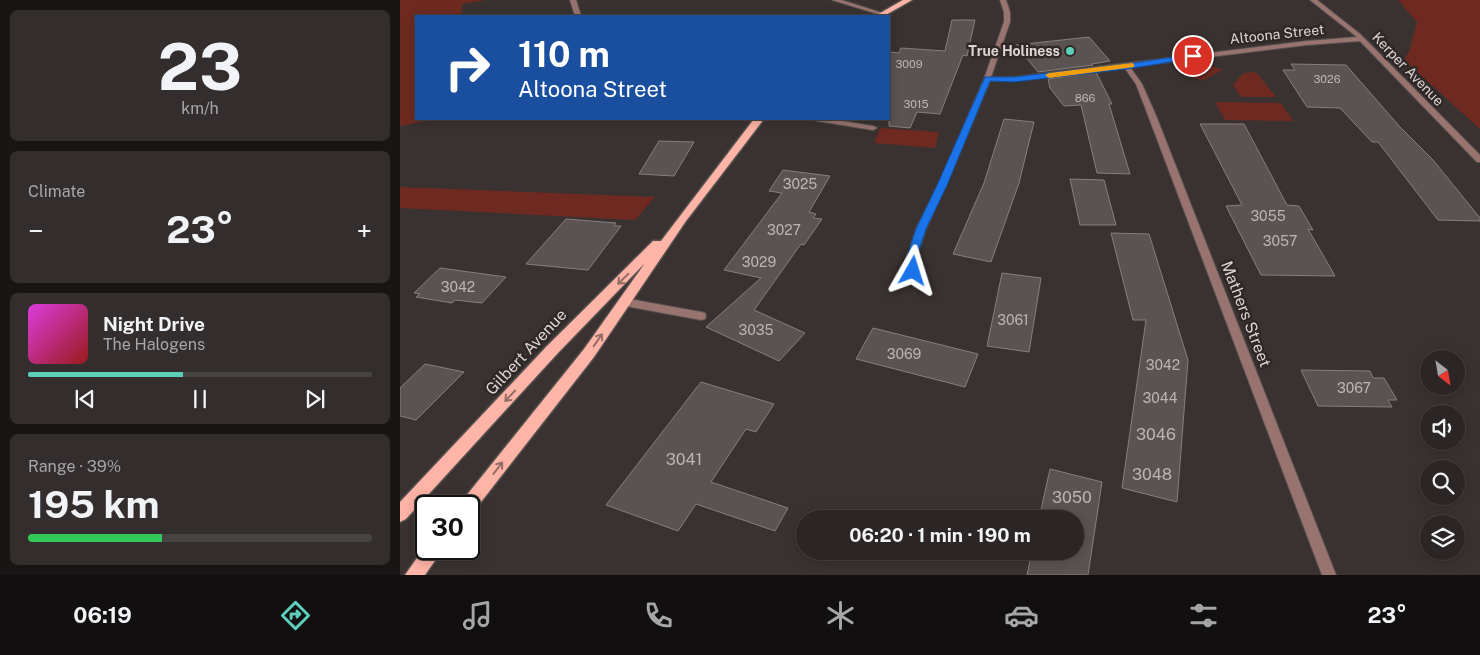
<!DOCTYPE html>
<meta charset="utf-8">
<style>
body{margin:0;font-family:"Public Sans",sans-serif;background:#332e2d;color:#f1f3f6;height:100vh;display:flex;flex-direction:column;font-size:19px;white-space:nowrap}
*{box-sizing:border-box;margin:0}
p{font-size:16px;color:#a6a5a7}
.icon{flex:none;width:28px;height:28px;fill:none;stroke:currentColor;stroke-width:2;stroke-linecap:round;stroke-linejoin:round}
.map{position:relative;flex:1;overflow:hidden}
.side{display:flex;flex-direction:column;gap:10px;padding:10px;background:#181514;width:400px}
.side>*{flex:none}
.banner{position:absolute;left:15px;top:15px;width:475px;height:105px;border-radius:0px;box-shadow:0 2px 12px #0003,0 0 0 1px #474342;background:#1a4fa0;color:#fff;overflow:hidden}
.needle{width:32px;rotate:149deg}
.fabs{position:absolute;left:1020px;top:350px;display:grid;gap:10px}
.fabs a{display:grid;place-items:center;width:45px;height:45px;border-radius:50%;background:#2b2625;box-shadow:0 2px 12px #0003,0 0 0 1px #474342;font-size:25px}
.speed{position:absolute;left:15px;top:495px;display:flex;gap:10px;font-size:25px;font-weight:700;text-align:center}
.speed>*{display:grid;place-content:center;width:65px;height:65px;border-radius:50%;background:#2b2625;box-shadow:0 2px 12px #0003,0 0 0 1px #474342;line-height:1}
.speed .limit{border:2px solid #111;border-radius:8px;background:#fff;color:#111}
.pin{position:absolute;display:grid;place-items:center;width:42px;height:42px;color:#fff;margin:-21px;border:2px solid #fff;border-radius:50%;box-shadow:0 1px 5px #0007}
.me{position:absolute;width:55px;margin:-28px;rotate:6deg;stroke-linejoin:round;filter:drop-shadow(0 0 4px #0008)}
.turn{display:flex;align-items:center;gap:18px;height:105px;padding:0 20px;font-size:22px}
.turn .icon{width:65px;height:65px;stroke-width:2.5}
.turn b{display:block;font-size:35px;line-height:42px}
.big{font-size:38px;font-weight:700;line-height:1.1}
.side .tile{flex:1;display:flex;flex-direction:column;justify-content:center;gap:8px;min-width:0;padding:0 18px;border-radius:8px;background:#332e2d}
.side .dial{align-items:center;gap:0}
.dial b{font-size:65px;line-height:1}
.song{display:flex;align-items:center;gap:15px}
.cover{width:60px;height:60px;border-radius:8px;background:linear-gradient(135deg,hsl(300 70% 55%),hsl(0 70% 35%))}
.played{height:5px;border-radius:2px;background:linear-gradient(90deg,#5cceba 45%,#474342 45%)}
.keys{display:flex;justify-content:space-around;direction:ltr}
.heat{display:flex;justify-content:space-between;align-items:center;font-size:28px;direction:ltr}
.charge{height:8px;border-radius:4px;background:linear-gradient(90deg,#34c759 39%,#474342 0)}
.trip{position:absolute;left:396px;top:510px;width:288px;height:50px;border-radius:25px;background:#2b2625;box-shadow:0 2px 12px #0003,0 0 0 1px #474342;font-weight:700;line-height:50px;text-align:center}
.tabs{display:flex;height:80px;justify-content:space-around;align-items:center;background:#110f0f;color:#a6a5a7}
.tabs .icon{width:35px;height:35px}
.tabs .active{color:#5cceba}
.tabs b{font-size:22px;color:#f1f3f6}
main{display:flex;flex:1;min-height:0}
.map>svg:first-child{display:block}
</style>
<main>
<section class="side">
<div class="tile dial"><b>23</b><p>km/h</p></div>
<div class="tile"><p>Climate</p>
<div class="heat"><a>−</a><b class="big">23°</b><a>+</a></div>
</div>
<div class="tile">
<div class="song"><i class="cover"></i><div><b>Night Drive</b><p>The Halogens</p></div></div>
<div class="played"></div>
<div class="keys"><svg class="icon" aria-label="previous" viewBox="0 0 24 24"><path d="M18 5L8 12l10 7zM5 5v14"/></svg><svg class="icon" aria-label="pause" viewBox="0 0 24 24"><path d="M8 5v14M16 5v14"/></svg><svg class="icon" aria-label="next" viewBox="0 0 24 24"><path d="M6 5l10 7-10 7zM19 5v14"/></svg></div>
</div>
<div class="tile"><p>Range · 39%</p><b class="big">195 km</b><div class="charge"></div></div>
</section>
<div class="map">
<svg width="1080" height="575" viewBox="0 0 1080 575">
<rect width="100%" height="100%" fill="#393231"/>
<path fill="#6e2a21" d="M0,0H87L62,4V16H16V119H37L0,126Z
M998,0H1080V129L1004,60L1009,52L1017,22Z
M802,62L822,70L804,80L793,78L782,69Z
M856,72L876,97H841L833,85L843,73Z
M815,102L881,103L893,121L825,120Z
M480,128L539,132L535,148L474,143Z
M0,187L255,197L235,220L0,208Z"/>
<path fill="#5b5352" stroke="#877f7d" d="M552,20H575L567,56L563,55L540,114L517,112L510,128L489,126V52L499,53L501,48L545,51Z
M689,37L710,61L692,64L693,65L638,72L616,45Z
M891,64L946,65L1000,127L1033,160L1080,218V221L1038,220L978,142H972L940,108L907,107L883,70H895Z
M696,72L712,104H709L730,174L697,173L681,105L664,106L650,88L648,79Z
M604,119L634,122L619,183L591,262L553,254L584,183Z
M800,124H844L887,205L899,206L913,230L908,229L935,276L861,275L826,206L842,205Z
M259,141L294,142L274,176L239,174Z
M383,170L430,176L409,212L416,214L413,218L422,219L404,245L401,244L354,310L405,333L379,361L306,327L361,278L324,270L382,193L369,191Z
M670,179L704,180L716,225H680Z
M166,219L216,223L214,226H221L188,270L126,264Z
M711,233L749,234L788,360L777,502L722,488L746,320H733Z
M40,268L106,277L82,303L55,300L52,303L16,297L20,294L14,293Z
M602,273L641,278L629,352L587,346Z
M473,328L578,354L565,387L456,359Z
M25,364L64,372L16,420L0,416V388Z
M901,370L970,371L973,378H984L997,400H988L992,407L918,406Z
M301,382L374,404L356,432L346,429L311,482L388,508L375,531L296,504L278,531L206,505Z
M650,469L702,482L688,575H627L632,551H675V519H639Z"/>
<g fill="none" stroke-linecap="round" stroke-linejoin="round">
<defs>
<path id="lane" d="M432,0H441L486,14L481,15Z
M413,119H429L473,126L477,128L473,130L417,121Z
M224,298L301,312L305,313L306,316L305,319L301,320L220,305L219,302L220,299Z"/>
<path id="street" d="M170,0H176L181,16H175Z
M600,0H606L610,12V22L591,77H614L907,41L957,37L910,0H917L960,34L1080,155V162H1077L960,41L907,45L730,67L742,84L757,118L936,575H922L749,118L736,84L724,67L614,81H590L547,183L526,229L516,259L522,281L517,284L512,281L506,259L516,229L539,183L584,79L604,22V12Z"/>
<path id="primary" d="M503,0H512L484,16H475Z
M354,119H364L286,221L194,357L74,511L69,513V506H60L62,501L184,349L245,263L157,354L6,519L0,522V502L147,346L253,241H261Z
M26,545V549H43L25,575H5Z"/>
</defs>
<use href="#lane" stroke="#56504f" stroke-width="2"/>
<use href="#street" stroke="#56504f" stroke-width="2"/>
<use href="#primary" stroke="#56504f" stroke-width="3"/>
<use href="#lane" fill="#99746e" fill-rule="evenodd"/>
<use href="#street" fill="#99746e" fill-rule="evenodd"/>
<use href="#primary" fill="#feb4a6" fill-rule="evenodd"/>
</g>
<defs><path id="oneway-shaft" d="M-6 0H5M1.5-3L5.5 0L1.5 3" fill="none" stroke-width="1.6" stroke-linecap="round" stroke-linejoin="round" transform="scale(1.25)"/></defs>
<g stroke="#966e66">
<use href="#oneway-shaft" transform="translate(223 279) rotate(135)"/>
<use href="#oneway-shaft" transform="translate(198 340) rotate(-55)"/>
<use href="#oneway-shaft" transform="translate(110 396) rotate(133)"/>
<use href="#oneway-shaft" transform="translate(98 468) rotate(-52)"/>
</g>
<path fill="#1a73e8" stroke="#114b97" d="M793,54L797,56L796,58L727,69L614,82L590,81L548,183L526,229L516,259L518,271L517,274H509L506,259L516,229L538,183L585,77H614L727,64Z"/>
<path fill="#f59e0b" d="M732,63L734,64V67L649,78L645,75L649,73Z"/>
<circle fill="#5cceba" stroke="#2f2827" stroke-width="2" cx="670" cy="51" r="5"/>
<g text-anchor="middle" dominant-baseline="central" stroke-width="5" stroke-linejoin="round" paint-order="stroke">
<g font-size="11" fill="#bbb5b4">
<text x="509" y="64">3009</text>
<text x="927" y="79">3026</text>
<text x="685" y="98">866</text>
<text x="516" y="104">3015</text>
</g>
<g font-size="14" fill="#dbd6d5" stroke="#2f2827">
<text transform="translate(877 34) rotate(-6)">Altoona Street</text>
<text transform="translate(1008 69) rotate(46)">Kerper Avenue</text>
</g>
<g font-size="14" font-weight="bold" fill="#dbd6d5" stroke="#2f2827" text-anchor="end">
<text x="660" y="51">True Holiness</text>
</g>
<g font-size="14" fill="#bbb5b4">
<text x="400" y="184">3025</text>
<text x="868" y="216">3055</text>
<text x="384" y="230">3027</text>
<text x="880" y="241">3057</text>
<text x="359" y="262">3029</text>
<text x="58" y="287">3042</text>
<text x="613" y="320">3061</text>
<text x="356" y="330">3035</text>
<text x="504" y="354">3069</text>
<text x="763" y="365">3042</text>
<text x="954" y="388">3067</text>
<text x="760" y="398">3044</text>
</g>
<g font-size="16" fill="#dbd6d5" stroke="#2f2827">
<text transform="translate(846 314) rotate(69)">Mathers Street</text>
<text transform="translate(126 352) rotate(-47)">Gilbert Avenue</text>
</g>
<g font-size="16" fill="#bbb5b4">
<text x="756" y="434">3046</text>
<text x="284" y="459">3041</text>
<text x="752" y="474">3048</text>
<text x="672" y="497">3050</text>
</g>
</g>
</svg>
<div class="fabs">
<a><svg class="needle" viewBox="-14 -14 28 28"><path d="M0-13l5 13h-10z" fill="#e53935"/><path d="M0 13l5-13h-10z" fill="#a6a5a7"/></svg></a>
<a><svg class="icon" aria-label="sound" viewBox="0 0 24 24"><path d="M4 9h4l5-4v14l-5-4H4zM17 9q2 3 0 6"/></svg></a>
<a><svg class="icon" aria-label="search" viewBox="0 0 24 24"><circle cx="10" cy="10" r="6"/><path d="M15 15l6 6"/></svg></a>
<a><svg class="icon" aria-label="layers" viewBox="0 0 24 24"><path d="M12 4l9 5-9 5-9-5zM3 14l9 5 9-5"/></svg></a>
</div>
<div class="speed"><div class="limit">30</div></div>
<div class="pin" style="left:793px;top:56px;background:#d93025"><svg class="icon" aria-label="arrive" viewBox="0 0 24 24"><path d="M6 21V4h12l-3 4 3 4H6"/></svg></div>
<svg class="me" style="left:513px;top:271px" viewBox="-20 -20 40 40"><path d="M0-17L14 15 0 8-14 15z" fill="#1a73e8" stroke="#fff" stroke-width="4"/></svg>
<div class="trip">06:20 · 1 min · 190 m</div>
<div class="banner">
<div class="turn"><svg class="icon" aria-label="right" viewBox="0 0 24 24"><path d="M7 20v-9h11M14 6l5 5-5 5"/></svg><div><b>110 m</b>Altoona Street</div></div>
</div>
</div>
</main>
<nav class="tabs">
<b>06:19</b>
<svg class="icon active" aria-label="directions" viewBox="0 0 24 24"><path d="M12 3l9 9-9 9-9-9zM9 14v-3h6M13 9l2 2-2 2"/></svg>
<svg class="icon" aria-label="music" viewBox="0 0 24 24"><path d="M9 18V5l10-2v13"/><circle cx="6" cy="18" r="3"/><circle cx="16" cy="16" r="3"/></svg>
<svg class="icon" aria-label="phone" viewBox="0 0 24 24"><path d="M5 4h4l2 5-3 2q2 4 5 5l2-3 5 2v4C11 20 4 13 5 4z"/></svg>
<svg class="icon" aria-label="climate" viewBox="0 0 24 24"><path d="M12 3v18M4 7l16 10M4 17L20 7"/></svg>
<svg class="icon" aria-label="car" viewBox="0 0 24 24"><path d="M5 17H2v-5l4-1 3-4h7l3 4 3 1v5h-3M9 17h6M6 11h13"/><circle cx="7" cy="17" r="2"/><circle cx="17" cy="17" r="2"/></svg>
<svg class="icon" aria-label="filters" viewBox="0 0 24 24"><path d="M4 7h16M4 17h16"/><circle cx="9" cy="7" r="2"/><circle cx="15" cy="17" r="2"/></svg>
<b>23°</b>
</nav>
